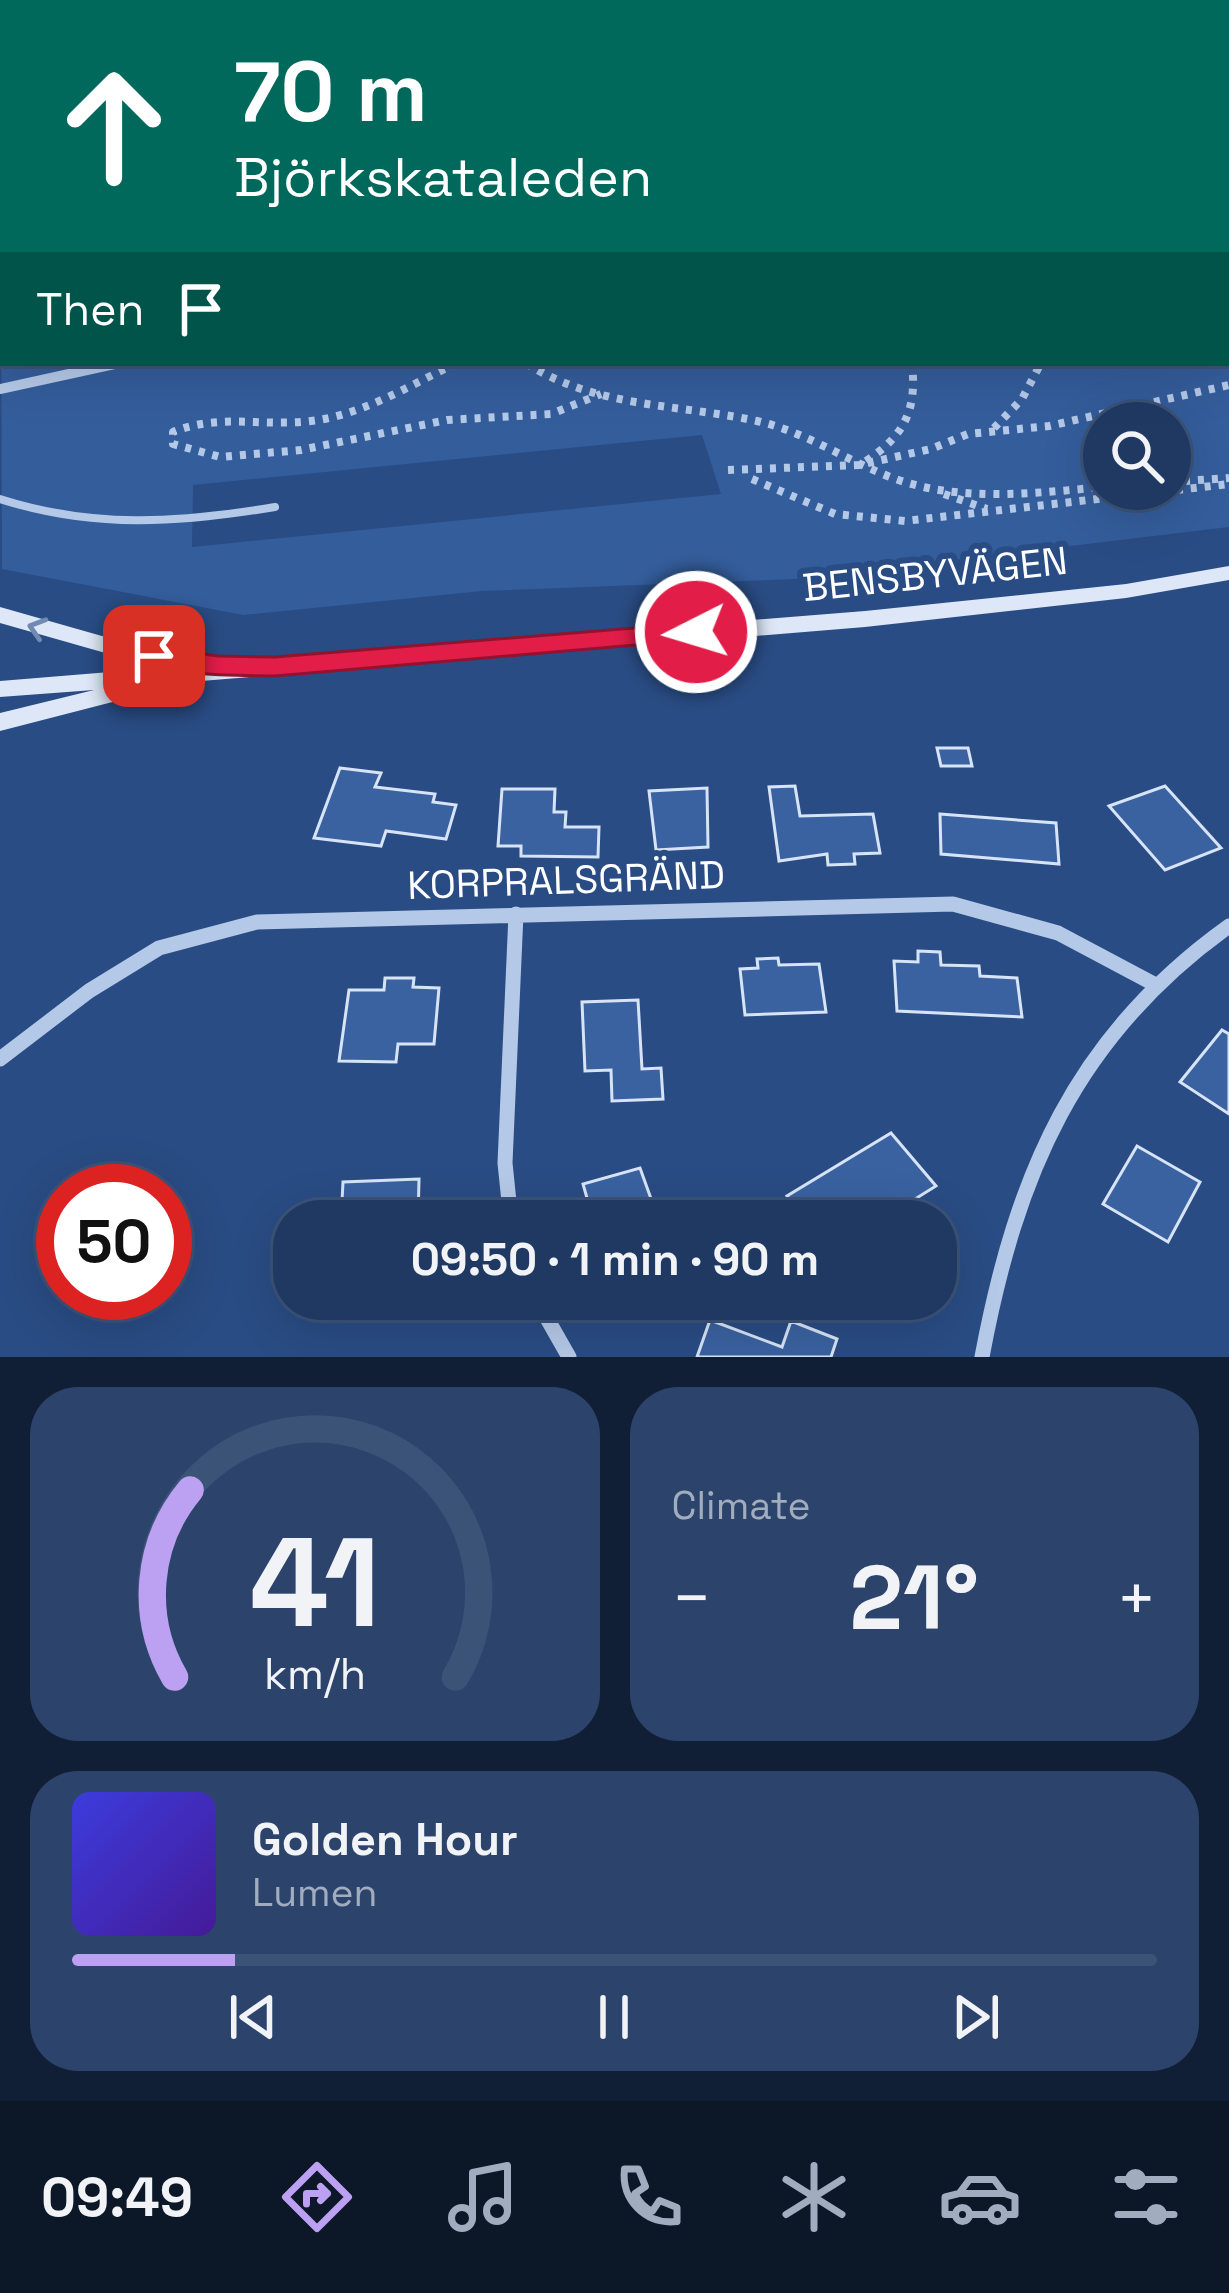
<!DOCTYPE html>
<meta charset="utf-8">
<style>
body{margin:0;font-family:"Space Grotesk",sans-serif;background:#2c446c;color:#f1f3f6;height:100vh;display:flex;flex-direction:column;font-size:45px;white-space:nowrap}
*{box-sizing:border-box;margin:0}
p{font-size:39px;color:#a1acbe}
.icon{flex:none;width:66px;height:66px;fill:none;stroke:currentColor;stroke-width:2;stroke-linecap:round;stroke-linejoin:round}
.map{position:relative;height:1357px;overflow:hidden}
.details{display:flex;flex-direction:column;gap:30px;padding:30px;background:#111f36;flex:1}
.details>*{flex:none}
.guide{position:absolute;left:0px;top:0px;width:1230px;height:366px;box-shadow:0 12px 48px #0002,0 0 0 3px #3c5378;background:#00695c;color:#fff;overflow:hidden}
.buttons{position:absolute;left:1083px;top:402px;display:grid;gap:24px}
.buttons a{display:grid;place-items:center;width:108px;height:108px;border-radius:50%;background:#1f3963;box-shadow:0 12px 48px #0002,0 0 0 3px #3c5378;font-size:60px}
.speed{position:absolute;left:36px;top:1164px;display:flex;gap:24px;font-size:60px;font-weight:700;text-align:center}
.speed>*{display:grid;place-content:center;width:156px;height:156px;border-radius:50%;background:#1f3963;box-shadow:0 12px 48px #0002,0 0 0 3px #3c5378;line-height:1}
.speed .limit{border:18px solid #d22;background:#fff;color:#111}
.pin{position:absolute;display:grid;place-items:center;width:102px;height:102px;color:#fff;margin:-51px;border-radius:24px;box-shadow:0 6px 18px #0006}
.me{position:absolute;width:132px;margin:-66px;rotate:265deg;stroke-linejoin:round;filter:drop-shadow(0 0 9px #0008)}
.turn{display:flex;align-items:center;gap:42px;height:252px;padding:0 36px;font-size:54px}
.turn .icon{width:156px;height:156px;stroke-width:2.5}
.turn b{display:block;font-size:84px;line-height:102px}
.then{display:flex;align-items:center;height:114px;padding:0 36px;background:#0003;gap:24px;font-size:45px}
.big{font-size:90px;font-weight:600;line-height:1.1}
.details .tile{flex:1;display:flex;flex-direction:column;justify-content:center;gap:18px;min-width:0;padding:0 42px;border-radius:48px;background:#2c446c}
.details .dial{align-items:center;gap:0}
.dial svg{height:312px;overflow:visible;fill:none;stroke:#3c5378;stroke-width:7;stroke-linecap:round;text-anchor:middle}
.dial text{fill:#f1f3f6;stroke:none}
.song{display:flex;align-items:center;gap:36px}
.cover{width:144px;height:144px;border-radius:18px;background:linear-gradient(135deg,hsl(240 70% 55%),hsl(260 70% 35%))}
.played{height:12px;border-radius:6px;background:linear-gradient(90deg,#bca0f2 15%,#3c5378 15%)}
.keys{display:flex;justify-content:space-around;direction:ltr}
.heat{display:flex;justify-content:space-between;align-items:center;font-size:66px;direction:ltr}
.details .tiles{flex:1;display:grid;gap:30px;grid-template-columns:1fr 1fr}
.tile:last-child{grid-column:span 2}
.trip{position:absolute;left:273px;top:1200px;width:684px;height:120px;border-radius:48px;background:#1f3963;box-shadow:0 12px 48px #0002,0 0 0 3px #3c5378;font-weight:600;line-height:120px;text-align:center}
.tabs{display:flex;height:192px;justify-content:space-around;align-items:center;background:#0c1728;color:#a1acbe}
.tabs .icon{width:84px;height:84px}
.tabs .on{color:#bca0f2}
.tabs b{font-size:54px;color:#f1f3f6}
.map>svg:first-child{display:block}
</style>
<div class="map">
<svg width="1229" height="1357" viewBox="0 0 1229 1357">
<rect width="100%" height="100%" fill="#294c84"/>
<path fill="#345d9b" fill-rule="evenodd" d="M0,0H1229V527L795,579L482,591L243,615L2,569ZM3,3H1227V363H3ZM1104,423H1170V489H1104ZM702,435L721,494L192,547L193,485Z"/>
<path fill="#3a62a0" stroke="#d7e3f6" stroke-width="3" d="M937,748H968L972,766H941Z
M340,768L381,773L375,787L435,794L433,802L456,805L446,839L386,831L381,846L314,838Z
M795,786L800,816L873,814L880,853L854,854L855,864L828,865L827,854L779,861L769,787Z
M1165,786L1221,848L1165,870L1109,806Z
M707,788L708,847L656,850L649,791Z
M502,789H555L554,812H566L565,827H599L598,857L521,856V846H498Z
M940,814L1056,823L1059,864L941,854Z
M918,951L940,952L941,965L979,966L980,976L1017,978L1022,1017L897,1011L894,961L918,962Z
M778,958L779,965L819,964L826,1012L745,1015L740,969L758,968L757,959Z
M385,978H414L413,987L439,988L434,1044H398L396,1062L339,1061L349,990H384Z
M638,1000L642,1069L661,1068L663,1099L612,1101L611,1070L585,1071L582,1002Z
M1222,1030L1229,1034V1114L1180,1082Z
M891,1133L936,1186L899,1209L907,1217L806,1221L787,1196Z
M1137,1146L1200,1182L1168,1242L1103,1204Z
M640,1168L659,1221H571L566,1204L587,1198L583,1184Z
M419,1179L418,1221H341L343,1182Z
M710,1320L782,1347L791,1321L837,1339L831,1357H697Z"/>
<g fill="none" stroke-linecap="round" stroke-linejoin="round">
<path stroke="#b4c8e7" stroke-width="4.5" stroke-dasharray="4.5 6" stroke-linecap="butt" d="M394,0L401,3
M749,0L756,3
M868,0L872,3
M1128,0L1132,3
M199,3L210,0
M422,3L426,0
M1109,3L1116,1"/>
<path stroke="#b4c8e7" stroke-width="8" stroke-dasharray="6 8" stroke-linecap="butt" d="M457,363C410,385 363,415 311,421C262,427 220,413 173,432V444L220,457L301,450L447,420L551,414L601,394
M526,363C595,408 679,404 757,421C806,432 847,461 893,478C960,503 1035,493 1104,487
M676,363H715
M994,428L1022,399L1041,363
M866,461C905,435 917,410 912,363
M728,470L859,465L931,449L968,434L1049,426L1229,385
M752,479L835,514L905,521L1229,484
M1170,482L1229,478
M944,494L987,509"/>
<path stroke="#b4c8e7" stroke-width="8" d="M0,499C94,529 179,523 275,507"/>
<path stroke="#b4c8e7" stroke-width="10" d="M0,389L119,363"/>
<path stroke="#b4c8e7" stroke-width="15" d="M0,1059L89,991L159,948L257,922L953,904L1058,933L1154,984
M511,1221L505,1163L516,914
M536,1299L569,1357
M982,1357C1016,1175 1075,1036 1229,926"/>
<path fill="#dde7f7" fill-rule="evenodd" d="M1229,566V580L1126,598L865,627L128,687L131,692L128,698L0,731V713L94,690L0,697V681L171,667L123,658L0,623V607L123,642L195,655L203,657L206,664L865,611L1126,584Z"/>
</g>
<defs><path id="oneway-chevron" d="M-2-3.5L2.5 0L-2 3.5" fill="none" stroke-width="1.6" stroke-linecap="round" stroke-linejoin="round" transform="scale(3)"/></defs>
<use stroke="#718ab2" href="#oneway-chevron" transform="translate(37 628) rotate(-163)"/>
<path fill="#e11d48" stroke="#92132f" stroke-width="3" d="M696,623L709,632L705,639L275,676C245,675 160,678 141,656L154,647L218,656L275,657Z"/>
<g text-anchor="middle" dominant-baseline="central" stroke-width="12" stroke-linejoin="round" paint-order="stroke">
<g font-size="39" fill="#fff" stroke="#294c84">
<text transform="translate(935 574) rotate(-6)">BENSBYVÄGEN</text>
<text transform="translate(566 880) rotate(-2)">KORPRALSGRÄND</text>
</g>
</g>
</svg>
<div class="buttons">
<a><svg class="icon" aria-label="search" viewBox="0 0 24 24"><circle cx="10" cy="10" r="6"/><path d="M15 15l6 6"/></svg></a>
</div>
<div class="speed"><div class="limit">50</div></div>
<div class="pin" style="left:154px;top:656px;background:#d93025"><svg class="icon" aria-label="arrive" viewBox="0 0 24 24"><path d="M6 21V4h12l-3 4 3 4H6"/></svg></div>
<svg class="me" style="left:696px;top:632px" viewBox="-20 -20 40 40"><circle r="17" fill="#e11d48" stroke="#fff" stroke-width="3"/><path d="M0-11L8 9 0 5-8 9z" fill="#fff"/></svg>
<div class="trip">09:50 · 1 min · 90 m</div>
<div class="guide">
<div class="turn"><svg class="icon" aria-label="ahead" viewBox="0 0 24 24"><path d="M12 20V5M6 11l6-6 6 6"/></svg><div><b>70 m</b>Björkskataleden</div></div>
<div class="then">Then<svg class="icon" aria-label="arrive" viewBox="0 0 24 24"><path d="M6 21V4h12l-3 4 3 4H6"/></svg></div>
</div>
</div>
<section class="details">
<div class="tiles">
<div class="tile dial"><svg viewBox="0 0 100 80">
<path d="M14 69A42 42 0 1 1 86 69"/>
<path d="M14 69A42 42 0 0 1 18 21" stroke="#bca0f2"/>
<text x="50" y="56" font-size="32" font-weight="700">41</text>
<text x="50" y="72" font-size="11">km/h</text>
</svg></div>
<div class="tile"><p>Climate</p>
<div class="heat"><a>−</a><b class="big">21°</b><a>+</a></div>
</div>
<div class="tile">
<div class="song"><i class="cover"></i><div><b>Golden Hour</b><p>Lumen</p></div></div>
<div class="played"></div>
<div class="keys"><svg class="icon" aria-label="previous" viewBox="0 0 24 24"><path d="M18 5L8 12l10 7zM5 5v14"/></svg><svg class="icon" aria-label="pause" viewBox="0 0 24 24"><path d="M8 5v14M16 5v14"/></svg><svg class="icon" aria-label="next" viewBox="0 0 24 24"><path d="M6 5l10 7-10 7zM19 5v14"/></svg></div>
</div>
</div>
</section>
<nav class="tabs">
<b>09:49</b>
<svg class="icon on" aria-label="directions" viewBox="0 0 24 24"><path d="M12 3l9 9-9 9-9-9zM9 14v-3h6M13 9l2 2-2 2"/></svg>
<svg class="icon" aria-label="music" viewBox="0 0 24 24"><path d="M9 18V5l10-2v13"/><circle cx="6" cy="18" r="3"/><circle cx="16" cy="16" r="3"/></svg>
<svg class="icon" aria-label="phone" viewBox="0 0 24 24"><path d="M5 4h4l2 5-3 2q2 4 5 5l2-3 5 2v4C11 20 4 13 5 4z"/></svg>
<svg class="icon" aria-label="climate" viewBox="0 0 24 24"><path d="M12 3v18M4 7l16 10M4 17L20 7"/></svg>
<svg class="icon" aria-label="car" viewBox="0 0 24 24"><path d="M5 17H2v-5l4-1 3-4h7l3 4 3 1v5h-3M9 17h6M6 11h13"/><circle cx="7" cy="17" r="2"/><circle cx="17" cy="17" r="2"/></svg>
<svg class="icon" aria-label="filters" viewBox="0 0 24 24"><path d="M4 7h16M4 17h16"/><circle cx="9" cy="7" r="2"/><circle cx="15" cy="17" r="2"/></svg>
</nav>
